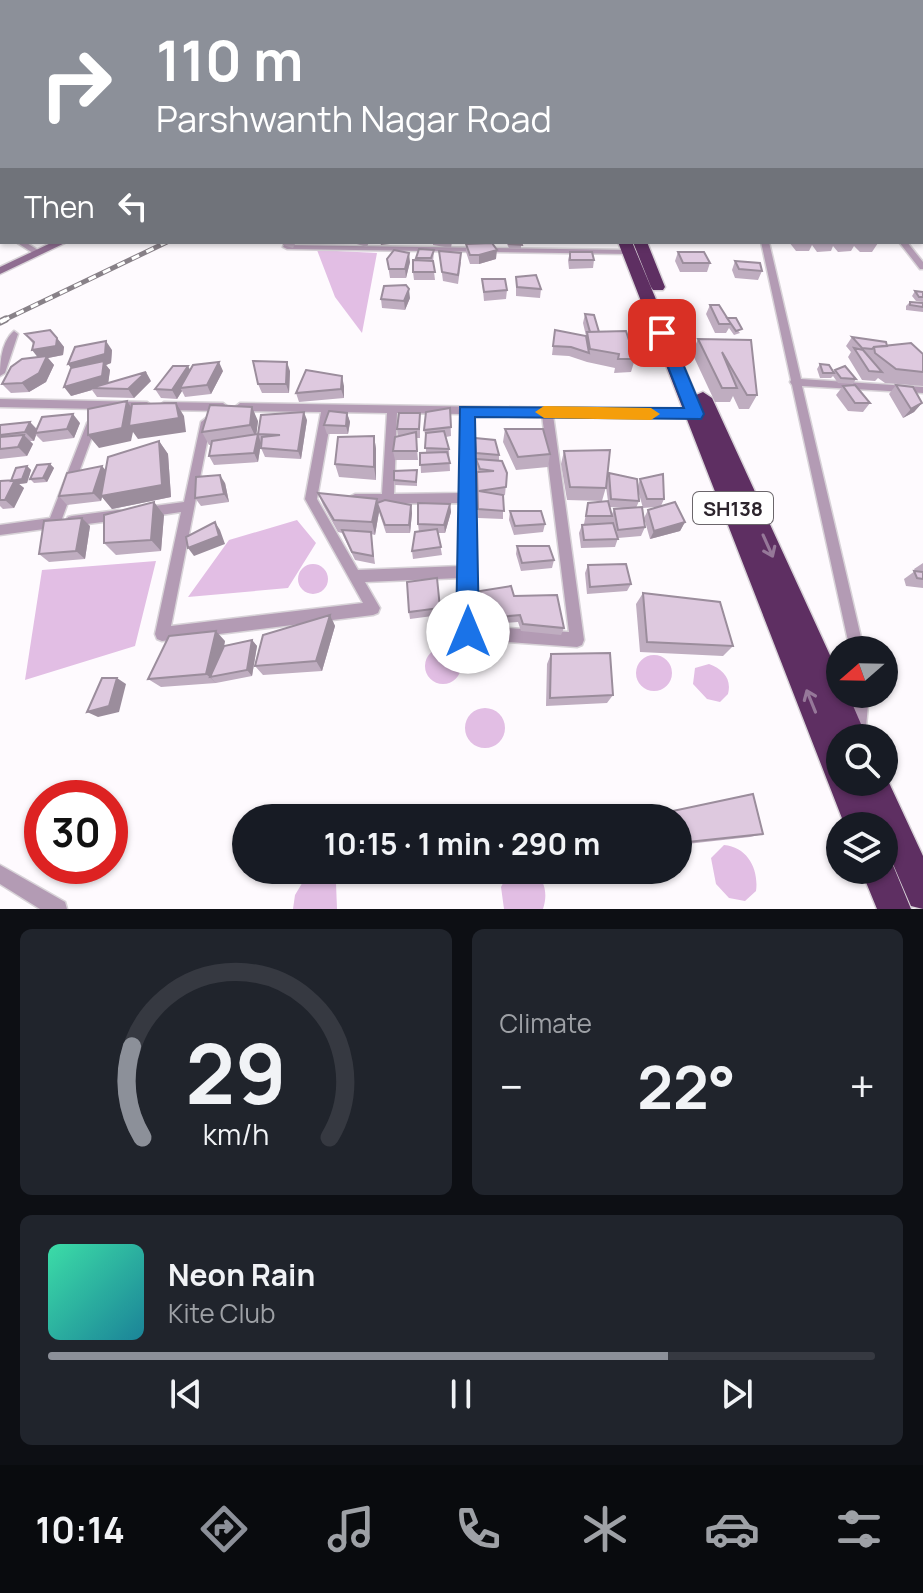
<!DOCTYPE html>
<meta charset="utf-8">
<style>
body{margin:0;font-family:Manrope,sans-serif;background:#20242c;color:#f1f3f6;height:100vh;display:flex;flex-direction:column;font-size:30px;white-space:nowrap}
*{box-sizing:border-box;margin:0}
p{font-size:26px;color:#9ea1a6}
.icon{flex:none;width:44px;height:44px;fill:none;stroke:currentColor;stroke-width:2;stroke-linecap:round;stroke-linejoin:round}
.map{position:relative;height:909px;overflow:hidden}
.drawer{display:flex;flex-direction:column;gap:20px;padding:20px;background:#0d0f14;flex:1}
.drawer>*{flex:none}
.top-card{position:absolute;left:0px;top:0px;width:924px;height:244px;box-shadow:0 2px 6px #0004;background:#8c9099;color:#fff;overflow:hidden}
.needle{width:52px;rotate:250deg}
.tools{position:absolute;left:826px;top:636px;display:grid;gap:16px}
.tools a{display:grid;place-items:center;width:72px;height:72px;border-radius:50%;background:#171b24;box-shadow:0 2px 6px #0004;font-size:40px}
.speed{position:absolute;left:24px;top:780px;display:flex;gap:16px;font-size:40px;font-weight:700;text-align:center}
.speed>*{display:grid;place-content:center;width:104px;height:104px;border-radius:50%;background:#171b24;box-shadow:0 2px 6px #0004;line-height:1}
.speed .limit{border:12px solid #d22;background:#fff;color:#111}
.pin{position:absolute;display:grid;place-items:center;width:68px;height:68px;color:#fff;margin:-34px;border-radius:16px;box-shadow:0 4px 12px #0006}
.me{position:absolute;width:88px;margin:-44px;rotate:0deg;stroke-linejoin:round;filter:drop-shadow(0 0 6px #0008)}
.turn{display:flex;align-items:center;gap:28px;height:168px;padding:0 24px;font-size:36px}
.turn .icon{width:104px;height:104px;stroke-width:2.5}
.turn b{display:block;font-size:56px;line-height:68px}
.then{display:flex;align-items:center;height:76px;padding:0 24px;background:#0003;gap:16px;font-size:30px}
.big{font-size:60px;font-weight:700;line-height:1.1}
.drawer .widget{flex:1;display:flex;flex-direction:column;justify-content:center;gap:12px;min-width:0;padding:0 28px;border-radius:12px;background:#20242c}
.drawer .dial{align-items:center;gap:0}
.dial svg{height:208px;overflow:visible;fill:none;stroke:#363941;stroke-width:7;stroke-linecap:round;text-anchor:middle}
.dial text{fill:#f1f3f6;stroke:none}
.song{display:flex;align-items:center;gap:24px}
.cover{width:96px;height:96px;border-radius:12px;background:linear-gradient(135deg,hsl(160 70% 55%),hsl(190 70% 35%))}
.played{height:8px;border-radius:4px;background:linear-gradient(90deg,#8c9099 75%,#363941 75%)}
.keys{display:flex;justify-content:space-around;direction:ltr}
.heat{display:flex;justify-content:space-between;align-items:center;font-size:44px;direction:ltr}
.drawer .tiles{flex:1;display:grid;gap:20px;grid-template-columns:1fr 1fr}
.widget:last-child{grid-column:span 2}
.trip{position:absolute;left:232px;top:804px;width:460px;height:80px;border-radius:40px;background:#171b24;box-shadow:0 2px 6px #0004;font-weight:700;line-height:80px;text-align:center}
.menu{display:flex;height:128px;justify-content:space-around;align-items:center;background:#090b0e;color:#9ea1a6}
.menu .icon{width:56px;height:56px}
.menu .current{color:#8c9099}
.menu b{font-size:36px;color:#f1f3f6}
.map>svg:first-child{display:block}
</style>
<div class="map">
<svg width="923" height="909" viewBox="0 0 923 909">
<rect width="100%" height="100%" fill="#fefafe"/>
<path fill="#e2bee4" d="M317,250L377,253L362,333L335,297Z
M297,520L316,543L288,588L188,597L229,540Z
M156,561L135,646L25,680L42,570Z
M298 579a15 15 0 1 1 30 0a15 15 0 1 1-30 0Z
M425 666a18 18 0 1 1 36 0a18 18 0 1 1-36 0Z
M636 673a18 18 0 1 1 36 0a18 18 0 1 1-36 0Z
M709,664C723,669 732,679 728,694L720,702L707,699L693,684L695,668Z
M465 728a20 20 0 1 1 40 0a20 20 0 1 1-40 0Z
M724,845C748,847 759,870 756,891L745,901L729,898L716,884L711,858Z
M510,870H534C545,881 548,894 543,909H504L501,887Z
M324,873L336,883L337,909H293L295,895L304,880Z"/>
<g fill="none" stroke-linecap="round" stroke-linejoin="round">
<defs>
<path id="street" d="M0,207H2V214H0Z
M0,234H2V239H0Z
M16,242H25L43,253L36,255Z
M761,242H769L801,379L923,387V393L802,386L864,650H850L792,385L790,382L791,380Z
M899,242H907L923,262V269H920Z
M284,245L630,250L634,252L630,254L287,249L283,247Z
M14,331L18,334L5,373L0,376C0,361 2,341 14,331Z
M0,399L147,402L152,406L147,410L0,407Z
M164,402L223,403L228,407L223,411L164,410L159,406Z
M240,403L695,410L700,414L695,418L553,415L584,640L582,645L577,647L468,639L463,637L461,632V578L365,582L380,608L378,613L373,615L162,641L157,639L155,634L181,512L147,517L143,516L141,512L143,508L147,507L184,502L201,422L206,418L211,422L171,626L363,603L305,499L321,412L240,411L235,407ZM332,412L387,413L382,494H355L351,496L349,499L351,502L355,504L461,503V566L358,570L317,499ZM397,413L461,414V493L394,494ZM471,414L542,415L569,632L475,626Z
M92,419L97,423L59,527L0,535V525L50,518L87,423Z
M118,510L122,511L124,515L122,519L118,520L72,526L68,525L66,521L68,517L72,516Z
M853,694H869L865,738H849Z
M0,865L65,902L67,909H40L0,884Z"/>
<path id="secondary" d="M53,242H67L0,274V267Z"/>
<path id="highway" d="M618,242H632L696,395L703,392L712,398L840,677V694H848L867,738H840V782H884V772L923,856V909L911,906L884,843V826H845Z
M633,242H647L665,287L663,290H653L651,287Z
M884,856L890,858L911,909H877L861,870H884Z"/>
</defs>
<use href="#street" stroke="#d8d3d8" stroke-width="3"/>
<use href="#secondary" stroke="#d8d3d8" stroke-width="3"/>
<use href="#highway" stroke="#d8d3d8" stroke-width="3"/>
<use href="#street" fill="#b39bb4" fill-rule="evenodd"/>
<use href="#secondary" fill="#8f6d91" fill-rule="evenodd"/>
<use href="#highway" fill="#5e2f62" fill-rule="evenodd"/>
<defs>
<path id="rail-far1" d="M2,321L167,242"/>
<path id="rail" d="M0,322L6,319"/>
</defs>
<use href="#rail-far1" stroke="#888188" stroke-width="5"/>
<use href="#rail" stroke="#888188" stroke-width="7"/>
<use href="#rail-far1" stroke="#fff" stroke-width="3" stroke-dasharray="8" stroke-linecap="butt"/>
<use href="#rail" stroke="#fff" stroke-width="4" stroke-dasharray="11" stroke-linecap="butt"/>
</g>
<path fill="#bfadc0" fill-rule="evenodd" d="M282,242H296L293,248L283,245Z
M353,242H369L367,247L353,243Z
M433,242H452L451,248L433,245Z
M506,242H521V249L509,248Z
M789,242H877L878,243L872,252H860L854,246L851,251L838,252L833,246L831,251L817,252L812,245L809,251H796Z
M466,244L496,259L479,264H470L466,252Z
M434,250L433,263L435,280H414L413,272L416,258Z
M439,251L461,262L458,284L443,281Z
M570,252L594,260L593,268L569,269L568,260Z
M678,252L710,263L707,272H680L675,261Z
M387,259L410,262L406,278H390Z
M735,261L762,271L758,280L735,278L732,270Z
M516,277L541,289L540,298L516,296Z
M482,279L507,290L506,299L484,301Z
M915,291L923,292V302L916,301L912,296Z
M410,298L405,310L382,308L381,299Z
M910,302L923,303V312L906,310V306Z
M710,305L727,318L740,333L734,335L729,328L726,333H715L706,314Z
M585,314L599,332L635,359L631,372L614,373L615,368L587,362L569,356L552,355L555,330L586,336L583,323Z
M25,334L57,338L64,347L63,355L48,358L54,365L46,382L29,392L11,393L2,384L38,357L34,345Z
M852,337L923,354V386L885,383L878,378L875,381L862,380L848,357L851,352L846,346Z
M698,339L751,340L757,395L749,409H739L733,396L730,402H715L692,353Z
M112,350L111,363L106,365L110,370L108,383L151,381L134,398L97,397L92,390L71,396Z
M820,364L833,372L835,370L856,379L853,384L838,383L833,376L831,378H820L817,369Z
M190,370L223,371L211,394L185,397L182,391L177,399L161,398L155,389Z
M290,371L289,393H262L258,384Z
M896,385L922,403L914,412L903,418L889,394Z
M344,386V398L299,402L296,393Z
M843,386L870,403L863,412L848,411L836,395Z
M450,408L451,436L446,437L449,449L450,471L421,473L420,453H426V438L424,430Z
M347,413L350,422L348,434H327L324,425Z
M307,420L301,459L265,457L261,448V443L258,462L214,465L209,456L211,445H209L202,432L258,421L256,434Z
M30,422L37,429L80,423L74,438L43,442L36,435L34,441H30L33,444L27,456L0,459V425Z
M420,422V438H416L418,460H395L393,451L398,436L397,429Z
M505,429L550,454L548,467L516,470L503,442Z
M374,436L376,449V480L339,477L335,464Z
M475,438L499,455V460L507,473L505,495L503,496V519L478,518Z
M159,441L168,454L171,497L112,509L102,497L101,501L67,505L59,496Z
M564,451L607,477L609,473L638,486L640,479L664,499L661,506L685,522L680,531L650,539L644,518L648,510L656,507L643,508L639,494V501L636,508L645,527L641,536L618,538L615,547L581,548L579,533L582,525L594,524H584L588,503L608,501L606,487L602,501L567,500L561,464ZM610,507L624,508L614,509L612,514Z
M50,464L54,468L47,482L34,483L30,479Z
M27,466L31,470L27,483L19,484L24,488L14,508L3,509L0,506V481L11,480Z
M417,470V486L395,485L394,480Z
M225,483L229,502L201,506L195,498Z
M318,493L377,499L378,503L411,505L412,513L410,533H386L379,512L375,535L371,534L375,564L355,560L342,533L338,532L323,505Z
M154,502L164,515L161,551L116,555L104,543Z
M450,504L451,512L445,533H438L442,555L413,559L412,551L419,532L418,524Z
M510,511L545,524L543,532L514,535L509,520Z
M90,526L85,559L49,562L39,554Z
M517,546L554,560L552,568L521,571L516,554Z
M923,563V588L906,586L904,579L915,571L914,569Z
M588,565L631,584L627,591L587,594L585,573Z
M437,578L440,615L410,619L409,612Z
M480,591L514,596L564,628L561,635L521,631L518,622L487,624L480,598Z
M643,593L733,646L723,656L640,652L636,604Z
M330,615L335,626L322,671L263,675L255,666Z
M252,640L257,646L252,676L216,683L161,687L148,679L225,641L224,646Z
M551,654L613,695L607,703L546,706L547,664Z
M753,794L763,834L750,837L678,845V818H644Z"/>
<path fill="#9b8d9c" d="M380,242H391L390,244L381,245Z
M497,250L496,259L479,264V255Z
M409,253L410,262L406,278L405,269Z
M409,289L410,298L405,310L404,301Z
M57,338L64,347L63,355L48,358L54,365L46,382L29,392L22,383L39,359L32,350Z
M106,341L112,350L111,363L106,365L110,370L108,385L91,388L92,390L71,396L64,387L75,374L68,364Z
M219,362L223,371L211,394L207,385Z
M287,362L290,371L289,393L286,384Z
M188,366L193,375L180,388L182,391L177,399L172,390Z
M146,372L151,381L134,398L128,389Z
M342,376L344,386V398L341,389Z
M127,401L136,415L176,403L184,416L186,432L138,439L133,432L131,441L99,448L88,435Z
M922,403L914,412L903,418L911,409Z
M252,407L258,421L256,438L250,425Z
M304,412L307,420L301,459L298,451Z
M347,413L350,422L348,434L346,426Z
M73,414L80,423L74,438L67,429Z
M30,422L38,431L35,433L36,435L34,441L25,432Z
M258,434L261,443L258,462L254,453Z
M24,435L33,444L27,456L18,447Z
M374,436L376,449V480L374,467Z
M159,441L168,454L171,497L112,509L102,497L101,501L93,493L102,466L109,474Z
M50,464L54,468L47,482L43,478Z
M27,466L31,470L27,483L19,484L24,488L14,508L5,500L13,483Z
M220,475L225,483L229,502L224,494Z
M377,499L379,512L375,535L372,522Z
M154,502L164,515L161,551L151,540Z
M450,504L451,512L445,533L444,525Z
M411,505L412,513L410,533L409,525Z
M82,518L90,526L85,559L76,551Z
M215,522L220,530L225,544L194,556L188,548Z
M685,522L680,531L650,539L654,531Z
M330,615L335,626L322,671L316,661Z
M216,631L225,641L218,675L210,677L216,683L206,674Z
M252,640L257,646L252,676L247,670Z
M117,678L126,684L119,712L98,717L87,712Z"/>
<path fill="#dec9df" stroke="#9b8d9c" stroke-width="2" d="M508,242H521L522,245L509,244Z
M492,243L497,250L479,255H470L466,244Z
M419,249L434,250L431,258H416Z
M394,250L409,253L405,269H389L387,259Z
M439,251L461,253L458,275L442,272Z
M570,252H592L594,260H570Z
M678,252H704L710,263H683Z
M413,260L433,261L435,272H413Z
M735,261L760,263L762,271L739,269Z
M536,275L541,289L517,287L516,277Z
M482,279H505L507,290L484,292Z
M406,285L409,289L404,301L381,299L384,286Z
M915,291L923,292V297H919Z
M910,302L923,303V307L910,305Z
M710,305H719L731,324H719Z
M585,314L594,315L599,332H590Z
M727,318H736L742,329L736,331Z
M50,330L57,338L56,346L32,350L34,342L25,334Z
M555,330L586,336L589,353L571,347L553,346Z
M626,331L635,359H618L619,354L590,349L587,332Z
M852,337L886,342L887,346L874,347L872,349L862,348Z
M698,339L751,340L757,395H747L722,352L737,388H722Z
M106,341L105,354L68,364L75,347Z
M911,343L923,354V372L896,369L875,353L874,347Z
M854,348L863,350L882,372L869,371Z
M47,356L39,373L22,383L2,384L11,367L22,359Z
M104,361L102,376L64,387L71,368Z
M253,361L287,362L286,384H258Z
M219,362L207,385L180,388L193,365Z
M820,364L829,365L834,373H823Z
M173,366H188L172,390L155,389Z
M845,366L856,379L841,378L835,370Z
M306,370L342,376L341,389L296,393Z
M146,372L128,389L91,388Z
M855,385L870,403H855L843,386Z
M896,385L913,387L922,403L911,409Z
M127,401L122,428L88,435V409Z
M176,403L179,418L129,426L132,404Z
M210,405L252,407L250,425L202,432Z
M450,408L451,427L424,430L426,412Z
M329,411L347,413L346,426L324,425Z
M304,412L298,451L261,448L262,437L280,435L258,434L261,415Z
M399,413H420L419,429H397Z
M73,414L67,429L35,433L42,417Z
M30,422L25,432L0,435V425Z
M505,429H543L550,454L518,457Z
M444,431L449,449L425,448L426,433Z
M416,432L417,451H393L395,437Z
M258,434L254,453L209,456L212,441Z
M24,435L18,447L0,449V437Z
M374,436V467L335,464L338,437Z
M475,438L495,440L499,455L476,453Z
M159,441L162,485L101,496L108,457Z
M610,450L606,488L570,487L564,451Z
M447,452L450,463L420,465V453Z
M476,459L502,461L507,473L506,487L479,491L503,495L504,511L478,509L477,472L494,471L480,469Z
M50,464L43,478L30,479L37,465Z
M27,466L22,479L11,481L16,468Z
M102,466L93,493L59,496L67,473Z
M417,470L416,482L394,480V471Z
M609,473L637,479L639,501L611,499Z
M663,474L664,499H647L640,479Z
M220,475L224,494L195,498L196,477Z
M15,480L5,500H0V481Z
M318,493L377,499L372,522L334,520Z
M385,500L411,505L409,525H385L377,503Z
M608,501L612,516H586L588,503Z
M154,502L151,540L104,543V515Z
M675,502L685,522L654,531L648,510Z
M418,503L450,504L444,525L418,524Z
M642,507L645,527L618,530L614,509Z
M510,511H541L545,524L515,526Z
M82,518L76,551L39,554L44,521Z
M215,522L219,536L188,548L186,537Z
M613,523L618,539L584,540L582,525Z
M437,529L441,547L412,551L415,532Z
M342,530L371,532L373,556L352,552Z
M517,546H549L554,560L522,563Z
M626,564L631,584L590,587L588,565Z
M914,571L923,572V579L917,578Z
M437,578L440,608L409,612L407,582Z
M511,586L514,596L557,595L564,628L523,624L520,615L488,618L480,591Z
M643,593L720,602L733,646L647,642Z
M330,615L316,661L255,666L263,635Z
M216,631L206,674L148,679L169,636Z
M252,640L247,670L210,677L224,646Z
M610,653L613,695L550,698L551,654Z
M102,678H117L109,706L87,712Z
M753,794L763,834L678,843V818H649V816Z"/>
<defs><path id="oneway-shaft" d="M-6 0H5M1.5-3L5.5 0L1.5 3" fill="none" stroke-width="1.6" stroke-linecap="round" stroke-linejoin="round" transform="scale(2)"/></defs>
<g stroke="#967899">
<use href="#oneway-shaft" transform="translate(768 546) rotate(66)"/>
<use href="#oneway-shaft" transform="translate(811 701) rotate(-112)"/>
</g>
<linearGradient id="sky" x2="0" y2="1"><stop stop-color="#acb7ee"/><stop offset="0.48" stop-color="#fffdff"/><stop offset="1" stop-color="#fffdff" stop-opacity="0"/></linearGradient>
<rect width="923" height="245" fill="url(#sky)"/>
<path fill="#1a73e8" stroke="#114b97" stroke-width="2" d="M662,329L670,333L704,414L701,419L475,417L479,632L476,640L468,643L460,640L456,632L460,407L684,408L655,333Z"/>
<path fill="#f59e0b" d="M544,406L651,408L660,414L651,420L544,418L535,412Z"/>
<g text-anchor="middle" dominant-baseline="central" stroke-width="8" stroke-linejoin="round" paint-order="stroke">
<rect fill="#fff" stroke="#6b666b" stroke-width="2" x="693" y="492" width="80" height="32" rx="6"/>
<g font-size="20" font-weight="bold" fill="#2c242c">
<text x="733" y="508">SH138</text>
</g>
</g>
</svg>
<div class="tools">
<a><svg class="needle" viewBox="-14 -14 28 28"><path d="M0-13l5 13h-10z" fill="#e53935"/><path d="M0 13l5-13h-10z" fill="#9ea1a6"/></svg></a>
<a><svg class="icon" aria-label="search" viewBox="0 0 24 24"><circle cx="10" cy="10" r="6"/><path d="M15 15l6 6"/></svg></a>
<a><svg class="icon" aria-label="layers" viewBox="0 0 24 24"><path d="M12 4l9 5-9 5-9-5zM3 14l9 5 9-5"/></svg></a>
</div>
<div class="speed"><div class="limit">30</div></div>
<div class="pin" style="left:662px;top:333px;background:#d93025"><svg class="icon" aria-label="arrive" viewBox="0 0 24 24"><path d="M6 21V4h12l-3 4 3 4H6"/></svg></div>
<svg class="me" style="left:468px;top:632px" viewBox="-20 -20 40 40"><circle r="19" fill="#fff"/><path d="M0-13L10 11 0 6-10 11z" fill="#1a73e8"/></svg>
<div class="trip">10:15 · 1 min · 290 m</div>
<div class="top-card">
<div class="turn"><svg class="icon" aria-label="right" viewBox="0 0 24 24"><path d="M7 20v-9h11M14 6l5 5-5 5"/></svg><div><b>110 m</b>Parshwanth Nagar Road</div></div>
<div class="then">Then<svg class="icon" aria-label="left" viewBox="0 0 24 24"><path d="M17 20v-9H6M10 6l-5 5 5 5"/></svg></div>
</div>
</div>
<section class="drawer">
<div class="tiles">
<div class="widget dial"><svg viewBox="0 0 100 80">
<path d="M14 69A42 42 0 1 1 86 69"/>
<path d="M14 69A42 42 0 0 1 10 34" stroke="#8c9099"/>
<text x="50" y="56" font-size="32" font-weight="700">29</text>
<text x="50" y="72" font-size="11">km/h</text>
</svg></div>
<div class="widget"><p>Climate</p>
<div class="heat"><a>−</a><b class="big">22°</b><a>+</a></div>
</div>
<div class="widget">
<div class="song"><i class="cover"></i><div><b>Neon Rain</b><p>Kite Club</p></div></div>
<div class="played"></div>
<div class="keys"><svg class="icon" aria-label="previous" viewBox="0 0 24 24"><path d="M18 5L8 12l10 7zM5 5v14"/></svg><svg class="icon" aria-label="pause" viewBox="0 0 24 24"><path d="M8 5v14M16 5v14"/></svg><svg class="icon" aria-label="next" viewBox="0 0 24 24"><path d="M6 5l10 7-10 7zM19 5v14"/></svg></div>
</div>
</div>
</section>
<nav class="menu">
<b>10:14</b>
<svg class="icon current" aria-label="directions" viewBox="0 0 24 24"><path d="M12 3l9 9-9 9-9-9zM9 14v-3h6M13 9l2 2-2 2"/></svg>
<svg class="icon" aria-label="music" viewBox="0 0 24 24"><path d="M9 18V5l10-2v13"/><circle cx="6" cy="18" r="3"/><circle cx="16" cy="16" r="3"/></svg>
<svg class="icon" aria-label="phone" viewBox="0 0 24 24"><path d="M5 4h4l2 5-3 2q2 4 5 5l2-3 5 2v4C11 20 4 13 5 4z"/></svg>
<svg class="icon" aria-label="climate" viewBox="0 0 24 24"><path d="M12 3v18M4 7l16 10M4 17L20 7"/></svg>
<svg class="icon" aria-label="car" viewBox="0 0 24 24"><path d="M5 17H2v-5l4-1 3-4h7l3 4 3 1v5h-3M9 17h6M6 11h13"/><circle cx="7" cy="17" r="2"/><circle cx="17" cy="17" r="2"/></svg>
<svg class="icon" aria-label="filters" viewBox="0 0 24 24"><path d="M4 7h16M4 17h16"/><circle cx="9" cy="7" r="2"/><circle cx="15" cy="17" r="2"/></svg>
</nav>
